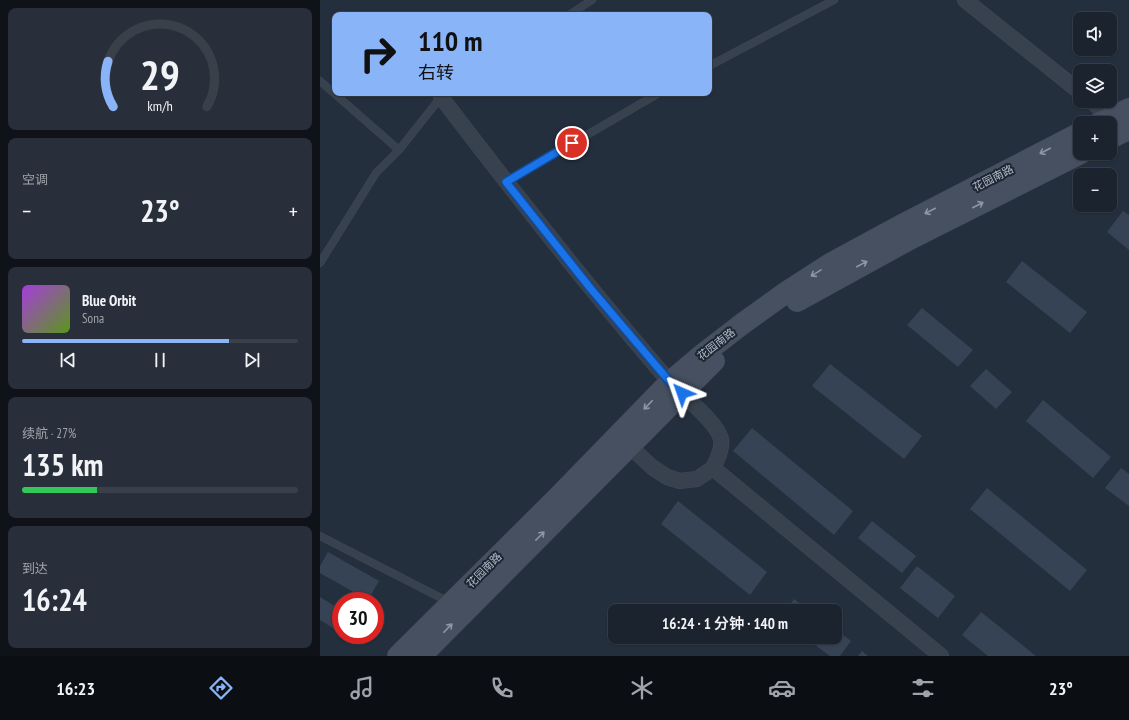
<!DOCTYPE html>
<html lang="zh">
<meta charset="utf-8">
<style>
body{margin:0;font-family:"PT Sans Narrow","Noto Sans SC",sans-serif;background:#282f3a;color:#f1f3f6;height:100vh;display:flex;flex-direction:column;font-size:15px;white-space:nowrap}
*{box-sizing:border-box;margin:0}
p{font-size:13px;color:#a0a4aa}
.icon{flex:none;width:22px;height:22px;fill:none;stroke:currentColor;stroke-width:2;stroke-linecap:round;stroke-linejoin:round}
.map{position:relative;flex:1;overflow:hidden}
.sheet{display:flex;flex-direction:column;gap:8px;padding:8px;background:#0f1319;width:320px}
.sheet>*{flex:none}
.banner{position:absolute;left:12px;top:12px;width:380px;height:84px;border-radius:8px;box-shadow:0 1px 3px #0004,0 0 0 1px #39404a;background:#8ab4f8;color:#111;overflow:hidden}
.buttons{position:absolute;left:753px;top:12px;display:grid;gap:8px}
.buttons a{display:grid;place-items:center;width:44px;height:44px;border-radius:8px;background:#1b232e;box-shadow:0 1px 3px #0004,0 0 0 1px #39404a;font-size:20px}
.speed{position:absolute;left:12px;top:592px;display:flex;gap:8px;font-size:20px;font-weight:700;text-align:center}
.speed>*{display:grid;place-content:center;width:52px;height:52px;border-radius:50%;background:#1b232e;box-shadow:0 1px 3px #0004,0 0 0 1px #39404a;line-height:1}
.speed .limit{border:6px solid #d22;background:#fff;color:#111}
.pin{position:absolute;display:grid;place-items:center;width:34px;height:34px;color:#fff;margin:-17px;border:2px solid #fff;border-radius:50%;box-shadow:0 1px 4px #0007}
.me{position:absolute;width:44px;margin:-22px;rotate:317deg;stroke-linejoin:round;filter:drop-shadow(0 0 3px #0008)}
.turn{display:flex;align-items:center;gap:14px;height:84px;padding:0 20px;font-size:18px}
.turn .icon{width:52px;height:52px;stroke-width:2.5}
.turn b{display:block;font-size:28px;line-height:34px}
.big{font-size:30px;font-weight:600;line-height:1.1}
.sheet .widget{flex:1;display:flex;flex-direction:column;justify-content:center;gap:6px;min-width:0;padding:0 14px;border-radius:8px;background:#282f3a}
.sheet .dial{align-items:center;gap:0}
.dial svg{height:104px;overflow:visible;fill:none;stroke:#39404a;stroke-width:7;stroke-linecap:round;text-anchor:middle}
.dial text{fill:#f1f3f6;stroke:none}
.song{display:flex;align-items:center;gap:12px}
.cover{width:48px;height:48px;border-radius:6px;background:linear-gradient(135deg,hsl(280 70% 55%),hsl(90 70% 35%))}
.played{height:4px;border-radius:2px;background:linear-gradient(90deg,#8ab4f8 75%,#39404a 75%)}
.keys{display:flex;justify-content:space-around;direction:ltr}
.heat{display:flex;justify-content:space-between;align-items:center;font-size:22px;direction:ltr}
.charge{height:6px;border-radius:3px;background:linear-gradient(90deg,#34c759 27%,#39404a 0)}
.trip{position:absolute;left:288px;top:604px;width:234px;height:40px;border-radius:8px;background:#1b232e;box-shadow:0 1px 3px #0004,0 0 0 1px #39404a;font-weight:600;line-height:40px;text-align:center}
.tab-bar{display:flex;height:64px;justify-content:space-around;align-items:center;background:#0b0e12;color:#a0a4aa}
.tab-bar .icon{width:28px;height:28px}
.tab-bar .active{color:#8ab4f8}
.tab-bar b{font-size:18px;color:#f1f3f6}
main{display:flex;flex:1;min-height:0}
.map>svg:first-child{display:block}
</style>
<main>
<section class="sheet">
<div class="widget dial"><svg viewBox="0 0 100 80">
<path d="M14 69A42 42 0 1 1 86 69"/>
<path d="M14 69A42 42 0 0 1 10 34" stroke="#8ab4f8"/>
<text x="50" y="56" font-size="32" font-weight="700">29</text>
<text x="50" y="72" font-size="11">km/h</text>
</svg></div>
<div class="widget"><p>空调</p>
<div class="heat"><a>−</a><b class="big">23°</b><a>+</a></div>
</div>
<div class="widget">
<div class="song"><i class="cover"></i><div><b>Blue Orbit</b><p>Sona</p></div></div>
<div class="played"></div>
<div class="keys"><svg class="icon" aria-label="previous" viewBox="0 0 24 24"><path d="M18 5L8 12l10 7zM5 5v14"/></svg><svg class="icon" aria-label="pause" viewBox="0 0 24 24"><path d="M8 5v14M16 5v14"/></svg><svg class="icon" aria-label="next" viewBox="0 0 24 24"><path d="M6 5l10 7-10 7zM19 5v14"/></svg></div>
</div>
<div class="widget"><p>续航 · 27%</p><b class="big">135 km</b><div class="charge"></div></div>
<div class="widget"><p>到达</p><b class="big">16:24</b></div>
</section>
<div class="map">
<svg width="809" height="656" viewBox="0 0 809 656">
<rect width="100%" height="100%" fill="#242f3e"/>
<path fill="#364354" d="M803,211L809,215V250L787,232Z
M702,261L767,312L750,333L686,282Z
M602,308L653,350L638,367L587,325Z
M510,364L602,436L584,459L492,386Z
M666,369L692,392L676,409L650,386Z
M723,400L791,457L773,478L706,421Z
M432,428L533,511L514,535L413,451Z
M801,468L809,474V506L785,488Z
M667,488L767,570L750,591L650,509Z
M358,501L447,572L430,595L341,524Z
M552,521L596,556L582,573L538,538Z
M8,552L59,581L48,600L0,573V566Z
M597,566L635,596L618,618L580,588Z
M0,597L21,610V616L13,628L0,620Z
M474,599L490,611H465Z
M661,612L716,656H668L642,635Z
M515,629L531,641L520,656H510L484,637H515Z
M542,651L548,656H538Z"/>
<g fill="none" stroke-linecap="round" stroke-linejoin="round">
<defs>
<path id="lane" d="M249,15L272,0
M389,66L514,0
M0,81L79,150
M186,182L339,93
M0,263L56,173L79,150L121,97L128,93
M0,536L129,602"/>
<path id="street" d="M645,0L760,92
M121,97C195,194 269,289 349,381C362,395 397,422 401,439C403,448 397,460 393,468L621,656
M771,101L797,123
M302,439L332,467L347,477L360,481L377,479L393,468"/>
<path id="secondary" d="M779,123L809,109
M790,138L809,129
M477,301L588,240L761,153
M78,656L238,497L350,382L382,355L422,324L468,291L510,264L582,225L760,133
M101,656L394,361"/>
</defs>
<use href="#lane" stroke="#414a57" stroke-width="8"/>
<use href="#street" stroke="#414a57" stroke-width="16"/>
<use href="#secondary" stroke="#414a57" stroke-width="22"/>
<use href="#lane" stroke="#38414e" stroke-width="7"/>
<use href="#street" stroke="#38414e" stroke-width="15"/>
<use href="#secondary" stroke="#465061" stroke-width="21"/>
</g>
<defs><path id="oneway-shaft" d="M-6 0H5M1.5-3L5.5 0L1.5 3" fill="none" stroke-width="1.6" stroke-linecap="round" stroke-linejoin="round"/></defs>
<g stroke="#8e96a5">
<use href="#oneway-shaft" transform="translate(725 151) rotate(153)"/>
<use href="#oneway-shaft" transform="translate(658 205) rotate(-27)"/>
<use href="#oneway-shaft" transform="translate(610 211) rotate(153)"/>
<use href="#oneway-shaft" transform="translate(542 264) rotate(-28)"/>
<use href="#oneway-shaft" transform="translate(496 273) rotate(148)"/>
<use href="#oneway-shaft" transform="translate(328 405) rotate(134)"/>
<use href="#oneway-shaft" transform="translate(220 536) rotate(-45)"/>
<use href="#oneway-shaft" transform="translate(128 628) rotate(-46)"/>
</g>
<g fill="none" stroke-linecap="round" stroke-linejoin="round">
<defs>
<path id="route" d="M252,143L186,182L271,289L350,382L362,393"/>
</defs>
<use href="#route" stroke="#114b97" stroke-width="10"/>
<use href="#route" stroke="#1a73e8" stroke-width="7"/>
</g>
<g text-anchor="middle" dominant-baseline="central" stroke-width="4" stroke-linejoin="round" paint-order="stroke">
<g font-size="11" fill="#b4bcc9" stroke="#1d2633">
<text transform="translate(673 178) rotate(-27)">花园南路</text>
<text transform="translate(396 344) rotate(-38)">花园南路</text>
<text transform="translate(164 570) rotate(-45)">花园南路</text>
</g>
</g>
</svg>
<div class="buttons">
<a><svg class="icon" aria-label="sound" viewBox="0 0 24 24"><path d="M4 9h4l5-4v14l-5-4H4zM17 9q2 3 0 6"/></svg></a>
<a><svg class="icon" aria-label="layers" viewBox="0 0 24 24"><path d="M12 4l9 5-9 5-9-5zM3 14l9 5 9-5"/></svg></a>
<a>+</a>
<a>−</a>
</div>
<div class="speed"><div class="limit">30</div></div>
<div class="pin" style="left:252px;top:143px;background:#d93025"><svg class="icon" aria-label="arrive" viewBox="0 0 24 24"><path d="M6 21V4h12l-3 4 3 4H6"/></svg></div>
<svg class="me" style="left:362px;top:393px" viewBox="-20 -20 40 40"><path d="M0-17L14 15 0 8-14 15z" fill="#1a73e8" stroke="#fff" stroke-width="4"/></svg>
<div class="trip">16:24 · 1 分钟 · 140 m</div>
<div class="banner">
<div class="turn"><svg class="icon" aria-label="right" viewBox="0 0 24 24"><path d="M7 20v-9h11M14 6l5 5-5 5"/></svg><div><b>110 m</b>右转</div></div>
</div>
</div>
</main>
<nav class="tab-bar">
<b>16:23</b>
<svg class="icon active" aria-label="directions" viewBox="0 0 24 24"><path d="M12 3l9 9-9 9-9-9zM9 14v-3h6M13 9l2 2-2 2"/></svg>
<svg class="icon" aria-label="music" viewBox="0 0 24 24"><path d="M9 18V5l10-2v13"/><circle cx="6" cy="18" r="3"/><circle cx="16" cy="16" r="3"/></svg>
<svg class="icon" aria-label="phone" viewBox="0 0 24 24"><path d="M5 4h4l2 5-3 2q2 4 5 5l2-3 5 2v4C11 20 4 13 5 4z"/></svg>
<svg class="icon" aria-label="climate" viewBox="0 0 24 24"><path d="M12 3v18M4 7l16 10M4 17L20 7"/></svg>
<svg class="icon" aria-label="car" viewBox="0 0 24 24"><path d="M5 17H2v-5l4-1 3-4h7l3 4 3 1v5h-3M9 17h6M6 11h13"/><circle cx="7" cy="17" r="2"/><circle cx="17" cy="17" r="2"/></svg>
<svg class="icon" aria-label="filters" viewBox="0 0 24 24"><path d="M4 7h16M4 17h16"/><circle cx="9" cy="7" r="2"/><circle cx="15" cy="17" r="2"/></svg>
<b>23°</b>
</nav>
